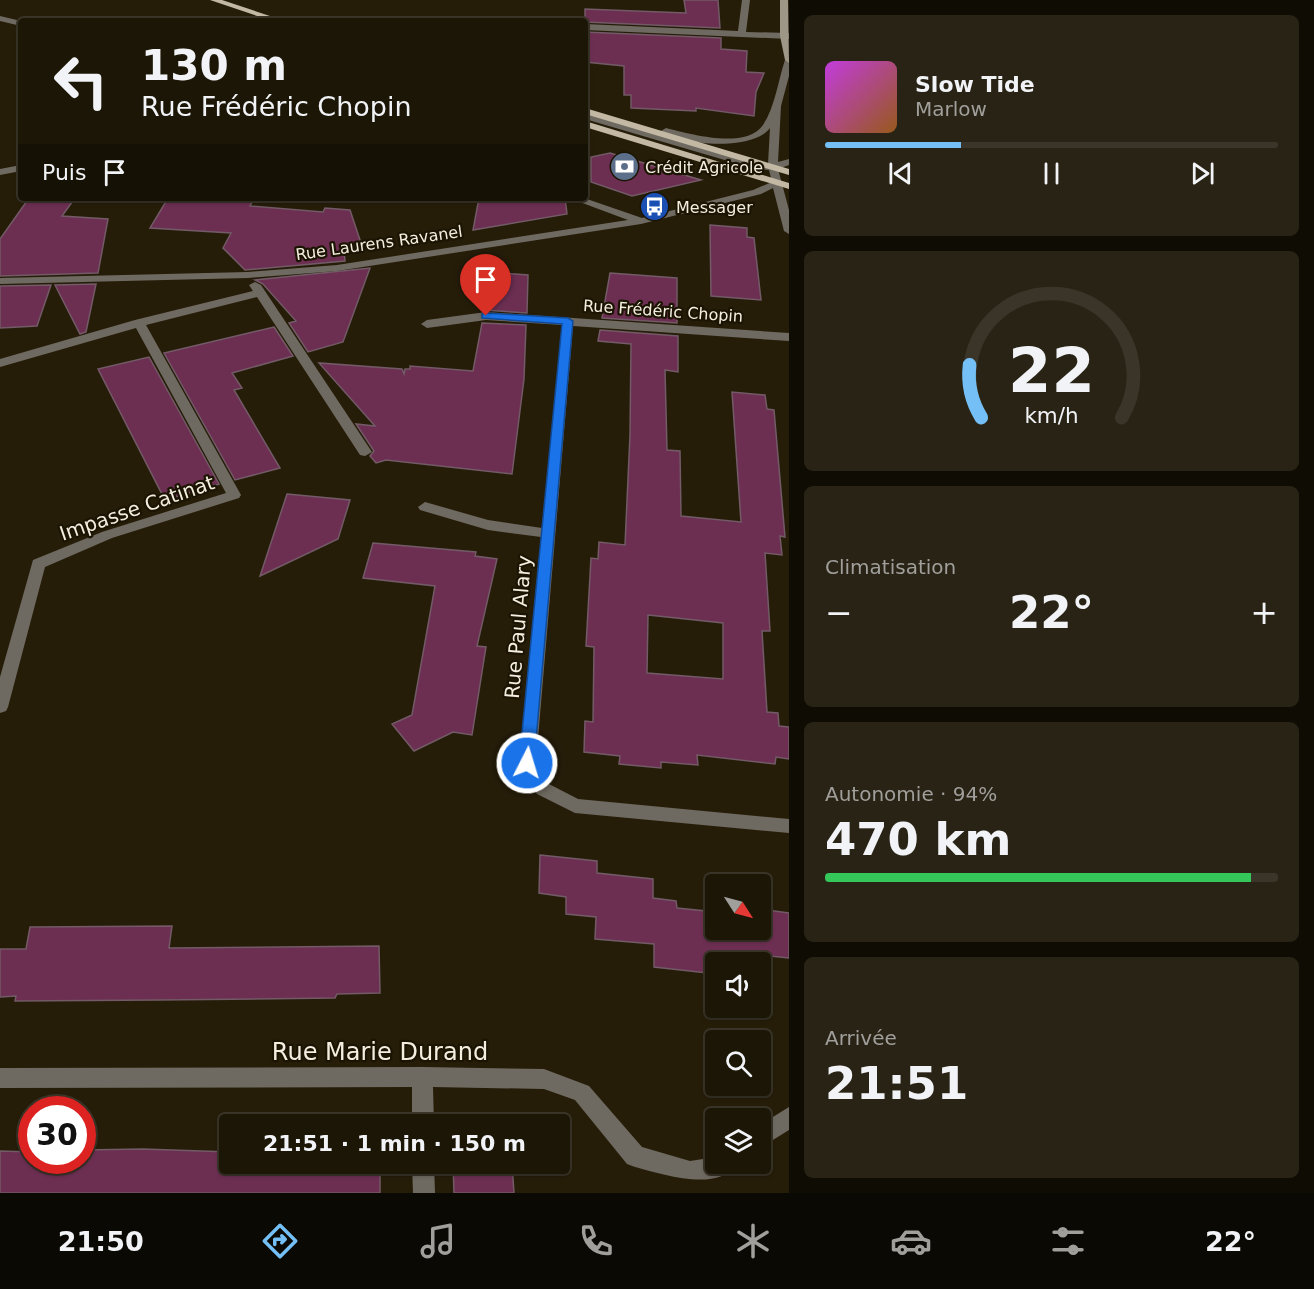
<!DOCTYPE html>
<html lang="fr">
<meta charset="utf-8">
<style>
body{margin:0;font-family:"DejaVu Sans",sans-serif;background:#292315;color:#f1f3f6;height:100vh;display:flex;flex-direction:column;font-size:22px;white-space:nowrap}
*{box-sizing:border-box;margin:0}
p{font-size:20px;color:#a09f9b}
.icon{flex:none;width:33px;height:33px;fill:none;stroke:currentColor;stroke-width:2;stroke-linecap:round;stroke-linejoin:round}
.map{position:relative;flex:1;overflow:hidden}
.side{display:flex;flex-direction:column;gap:15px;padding:15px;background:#0f0c04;width:525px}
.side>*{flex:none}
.top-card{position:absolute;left:18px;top:18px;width:570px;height:183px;border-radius:6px;box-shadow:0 2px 4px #0004,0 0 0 2px #3a3528;background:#1c1607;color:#f1f3f6;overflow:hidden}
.needle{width:39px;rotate:126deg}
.fabs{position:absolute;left:705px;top:874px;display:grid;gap:12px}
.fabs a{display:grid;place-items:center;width:66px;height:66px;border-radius:6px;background:#1c1607;box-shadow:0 2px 4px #0004,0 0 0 2px #3a3528;font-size:30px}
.speed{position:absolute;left:18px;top:1096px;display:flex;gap:12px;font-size:30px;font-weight:700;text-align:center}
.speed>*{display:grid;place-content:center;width:78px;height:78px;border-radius:50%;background:#1c1607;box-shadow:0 2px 4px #0004,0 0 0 2px #3a3528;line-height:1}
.speed .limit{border:9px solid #d22;background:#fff;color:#111}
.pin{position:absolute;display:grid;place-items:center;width:51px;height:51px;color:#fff;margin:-62px -26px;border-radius:50% 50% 50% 0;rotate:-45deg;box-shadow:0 0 6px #0007}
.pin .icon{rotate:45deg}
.me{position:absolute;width:66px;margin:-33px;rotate:5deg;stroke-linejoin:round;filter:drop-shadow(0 0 4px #0008)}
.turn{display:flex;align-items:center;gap:21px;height:126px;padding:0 24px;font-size:27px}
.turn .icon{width:78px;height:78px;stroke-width:2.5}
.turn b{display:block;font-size:42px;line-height:51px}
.then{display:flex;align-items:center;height:57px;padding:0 24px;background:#0003;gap:12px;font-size:22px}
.big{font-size:45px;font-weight:700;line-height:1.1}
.side .widget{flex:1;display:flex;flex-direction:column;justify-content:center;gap:9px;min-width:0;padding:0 21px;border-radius:9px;background:#292315}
.side .dial{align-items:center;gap:0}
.dial svg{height:156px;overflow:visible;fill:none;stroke:#3a3528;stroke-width:7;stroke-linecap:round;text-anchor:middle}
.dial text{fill:#f1f3f6;stroke:none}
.song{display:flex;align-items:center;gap:18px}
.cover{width:72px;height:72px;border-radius:9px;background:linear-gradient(135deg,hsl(290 70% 55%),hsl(30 70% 35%))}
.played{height:6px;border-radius:3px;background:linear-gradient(90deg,#74c0f6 30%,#3a3528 30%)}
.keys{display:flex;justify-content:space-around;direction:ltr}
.heat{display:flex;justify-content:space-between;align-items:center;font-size:33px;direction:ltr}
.charge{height:9px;border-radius:4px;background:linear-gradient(90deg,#34c759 94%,#3a3528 0)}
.trip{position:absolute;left:219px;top:1114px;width:351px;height:60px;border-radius:6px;background:#1c1607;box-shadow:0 2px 4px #0004,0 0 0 2px #3a3528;font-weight:700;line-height:60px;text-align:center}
.dock{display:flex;height:96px;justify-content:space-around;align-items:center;background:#0b0903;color:#a09f9b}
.dock .icon{width:42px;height:42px}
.dock .on{color:#74c0f6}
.dock b{font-size:27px;color:#f1f3f6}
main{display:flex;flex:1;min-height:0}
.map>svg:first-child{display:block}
</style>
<main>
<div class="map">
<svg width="789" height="1193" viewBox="0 0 789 1193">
<rect width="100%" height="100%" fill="#261d09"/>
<path fill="#6c2f52" stroke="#725a66" stroke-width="1.5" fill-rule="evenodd" d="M684,0H718L720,28L585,22V9L686,13Z
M585,32L721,38V49L747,51L746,72L764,73L756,92L754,116L696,108V111L631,108V95H624V66L585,62Z
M610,153L701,180L632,196L591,182V157Z
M29,198H75L62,216L108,219L98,273L0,276V239Z
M168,198H254L250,206L323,212L325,208L350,210L363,249L344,252L345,261L245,270L223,248L231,233L150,228Z
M479,198H565L567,214L473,230Z
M710,225L747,228V237L754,238L761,300L711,296Z
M370,268L343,342L308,352L289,323L296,321L263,284L255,280Z
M491,272L528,275L527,313L484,310Z
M610,273L677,278V323L602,318Z
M96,284L86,332L80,334L55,285Z
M51,285L37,326L0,328V286Z
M482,323L526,325L524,379L512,474L386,460L376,463L370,456L374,451L356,424L375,426L319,363L402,369L404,374L405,369H410V366L473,371Z
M274,327L293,356L232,373L242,388L234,390L280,468L235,480L164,353Z
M600,330L678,336V372L665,370L667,450L680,451L681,516L741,522L732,392L765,395L767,409L774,410L785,537L780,536L782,555L765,553L770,631H762L767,712L778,713L779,726L789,727V759L776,757L775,764L697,755L698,765L661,762V768L619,764L620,756L584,752L585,721L593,722L594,647L586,646L591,558L598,559L599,542L625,545L630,435L631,344L598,341ZM648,615L723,623V679L647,673Z
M149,357L219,484L165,500L98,369Z
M287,494L350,500L338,539L260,576Z
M373,543L476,552L475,556L497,559L477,646L486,647L472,735L453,732L414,751L392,724L412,715L435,586L363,578Z
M540,855L597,861V873L653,879V898L676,901L677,908L716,912V930H760V909L789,913V958L770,956L772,980L760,979V963H716V974L654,967V944L595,939L596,917L566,914V897L539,893Z
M172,926L169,948L379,946L380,993L337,994L335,998L160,1000L15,1001L16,996L0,997V949H26L30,927Z
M143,1149L230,1152V1164H380V1193H0V1151L32,1152V1161H82V1150Z
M453,1164H512L514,1193H454Z"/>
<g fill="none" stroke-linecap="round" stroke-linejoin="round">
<path fill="#6f6a61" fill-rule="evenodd" d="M742,0H750L746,32L789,33V39L585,30V24L738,31Z
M0,16L21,21V26L0,21Z
M451,18L467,21H448Z
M789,57V76L781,106L778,162L789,159V165L778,169L789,210V234L784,231L773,188L761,194L641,224L337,271L248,278L0,284V278L248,272L337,265L628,220L569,198H584L642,218L753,190L772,182L769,170L752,168L585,119V113L757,163L768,164L770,128C753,151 682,146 661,131L666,128C690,134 746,150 763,125C775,107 778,81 785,60Z
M21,165V171L0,175V169Z
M255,282L261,285L372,452L365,456L360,455L257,297L146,325L241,495L239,498L112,538L45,567L8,707L6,711L0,713V677L33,560L102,532L226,493L136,328L0,367V359L135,320L253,291L249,285Z
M486,312L789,333V341L573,326L536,762L549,784L578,799L789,819V833L575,813L537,794L519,763L541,537L488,530L420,510L418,507L425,502L488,520L542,528L562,325L486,320L427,328L421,324L427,320Z
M422,1067L544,1069L589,1086L642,1147L690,1161L716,1157V1164H735C720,1193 661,1174 635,1167L627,1164L575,1100L544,1089L433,1087L434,1125H412V1087L0,1088V1068Z
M789,1107V1130L760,1148V1125Z
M412,1164H434L435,1193H413Z"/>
<path fill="#9e9686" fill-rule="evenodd" d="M780,0H788L789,63L785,60L780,36Z"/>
<path fill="#c2b8a3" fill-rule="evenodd" d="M210,0H222L285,21H272Z
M585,108L789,169V175L585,114Z
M585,121L789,183V189L585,127Z"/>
</g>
<path fill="#1a73e8" stroke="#114b97" stroke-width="1.5" d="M486,313L568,318L573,321L534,763L527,769L519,763L562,324L482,318V314Z"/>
<defs>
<symbol id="bank-disc" viewBox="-11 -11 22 22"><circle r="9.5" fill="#5c6f8a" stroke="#1c1402"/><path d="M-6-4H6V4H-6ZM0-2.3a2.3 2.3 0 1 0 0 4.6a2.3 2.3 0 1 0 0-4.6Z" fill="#fff"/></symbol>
<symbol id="bus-disc" viewBox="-11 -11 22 22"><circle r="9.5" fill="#1a4fb4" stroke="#1c1402"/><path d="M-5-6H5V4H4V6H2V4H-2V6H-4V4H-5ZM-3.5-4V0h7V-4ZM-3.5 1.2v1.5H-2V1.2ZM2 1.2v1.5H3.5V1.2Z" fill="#fff"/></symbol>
</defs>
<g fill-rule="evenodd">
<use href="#bank-disc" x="608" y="150" width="33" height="33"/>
<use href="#bus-disc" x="638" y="190" width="33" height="33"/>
</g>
<g text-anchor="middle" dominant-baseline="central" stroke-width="4.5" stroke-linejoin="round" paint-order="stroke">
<g font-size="16" fill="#f4eee1" stroke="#1c1402" text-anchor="start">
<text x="645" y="167">Crédit Agricole</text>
<text x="676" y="207">Messager</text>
</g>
<g font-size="16" fill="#f4eee1" stroke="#1c1402">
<text transform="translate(379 243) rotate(-8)">Rue Laurens Ravanel</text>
<text transform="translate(663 311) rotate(4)">Rue Frédéric Chopin</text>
</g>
<g font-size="20" fill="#f4eee1" stroke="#1c1402">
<text transform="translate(137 508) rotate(-19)">Impasse Catinat</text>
<text transform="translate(518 627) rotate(-85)">Rue Paul Alary</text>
</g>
<g font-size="24" fill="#f4eee1" stroke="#1c1402">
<text x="380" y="1052">Rue Marie Durand</text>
</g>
</g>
</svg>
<div class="fabs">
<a><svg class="needle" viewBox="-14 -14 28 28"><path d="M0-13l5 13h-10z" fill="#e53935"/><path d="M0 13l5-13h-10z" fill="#a09f9b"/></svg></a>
<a><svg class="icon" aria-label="sound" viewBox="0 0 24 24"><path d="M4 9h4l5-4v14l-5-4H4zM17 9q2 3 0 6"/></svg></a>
<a><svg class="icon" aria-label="search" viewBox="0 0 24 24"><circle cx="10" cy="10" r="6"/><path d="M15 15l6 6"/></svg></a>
<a><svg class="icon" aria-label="layers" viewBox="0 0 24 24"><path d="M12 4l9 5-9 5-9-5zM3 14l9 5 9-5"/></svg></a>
</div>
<div class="speed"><div class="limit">30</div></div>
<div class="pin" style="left:486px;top:316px;background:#d93025"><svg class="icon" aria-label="arrive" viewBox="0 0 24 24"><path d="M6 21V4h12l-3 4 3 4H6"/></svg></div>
<svg class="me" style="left:527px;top:763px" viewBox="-20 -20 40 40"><circle r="17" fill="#1a73e8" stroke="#fff" stroke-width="3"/><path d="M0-11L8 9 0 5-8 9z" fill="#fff"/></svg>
<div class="trip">21:51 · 1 min · 150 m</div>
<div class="top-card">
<div class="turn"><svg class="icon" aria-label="left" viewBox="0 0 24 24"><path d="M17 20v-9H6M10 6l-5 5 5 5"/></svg><div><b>130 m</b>Rue Frédéric Chopin</div></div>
<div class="then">Puis<svg class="icon" aria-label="arrive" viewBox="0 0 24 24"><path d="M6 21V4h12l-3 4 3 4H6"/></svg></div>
</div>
</div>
<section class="side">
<div class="widget">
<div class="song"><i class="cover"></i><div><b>Slow Tide</b><p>Marlow</p></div></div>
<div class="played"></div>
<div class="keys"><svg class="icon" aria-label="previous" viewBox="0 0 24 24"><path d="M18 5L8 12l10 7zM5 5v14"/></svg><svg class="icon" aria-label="pause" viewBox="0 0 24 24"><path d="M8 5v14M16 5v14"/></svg><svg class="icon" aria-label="next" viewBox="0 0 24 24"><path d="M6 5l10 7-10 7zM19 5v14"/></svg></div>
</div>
<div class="widget dial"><svg viewBox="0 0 100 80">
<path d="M14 69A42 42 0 1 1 86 69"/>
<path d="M14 69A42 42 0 0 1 8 42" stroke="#74c0f6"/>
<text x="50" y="56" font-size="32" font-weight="700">22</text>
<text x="50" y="72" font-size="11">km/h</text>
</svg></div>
<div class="widget"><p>Climatisation</p>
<div class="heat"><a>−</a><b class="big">22°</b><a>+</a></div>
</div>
<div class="widget"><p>Autonomie · 94%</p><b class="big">470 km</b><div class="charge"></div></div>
<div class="widget"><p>Arrivée</p><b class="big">21:51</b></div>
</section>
</main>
<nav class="dock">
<b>21:50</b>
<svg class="icon on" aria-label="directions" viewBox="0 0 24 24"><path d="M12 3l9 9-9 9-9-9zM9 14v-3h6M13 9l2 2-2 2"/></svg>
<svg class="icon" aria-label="music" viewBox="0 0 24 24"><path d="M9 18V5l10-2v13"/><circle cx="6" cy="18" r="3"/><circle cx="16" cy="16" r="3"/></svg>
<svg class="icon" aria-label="phone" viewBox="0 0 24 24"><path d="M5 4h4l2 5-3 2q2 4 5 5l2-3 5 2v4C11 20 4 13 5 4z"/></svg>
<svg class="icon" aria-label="climate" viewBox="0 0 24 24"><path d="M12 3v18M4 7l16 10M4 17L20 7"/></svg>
<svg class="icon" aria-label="car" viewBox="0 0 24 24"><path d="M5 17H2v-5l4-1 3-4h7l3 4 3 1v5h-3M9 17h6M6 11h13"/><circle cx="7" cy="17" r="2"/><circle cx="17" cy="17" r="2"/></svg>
<svg class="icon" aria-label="filters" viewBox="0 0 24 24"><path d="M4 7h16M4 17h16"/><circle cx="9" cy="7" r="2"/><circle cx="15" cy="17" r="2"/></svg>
<b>22°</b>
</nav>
